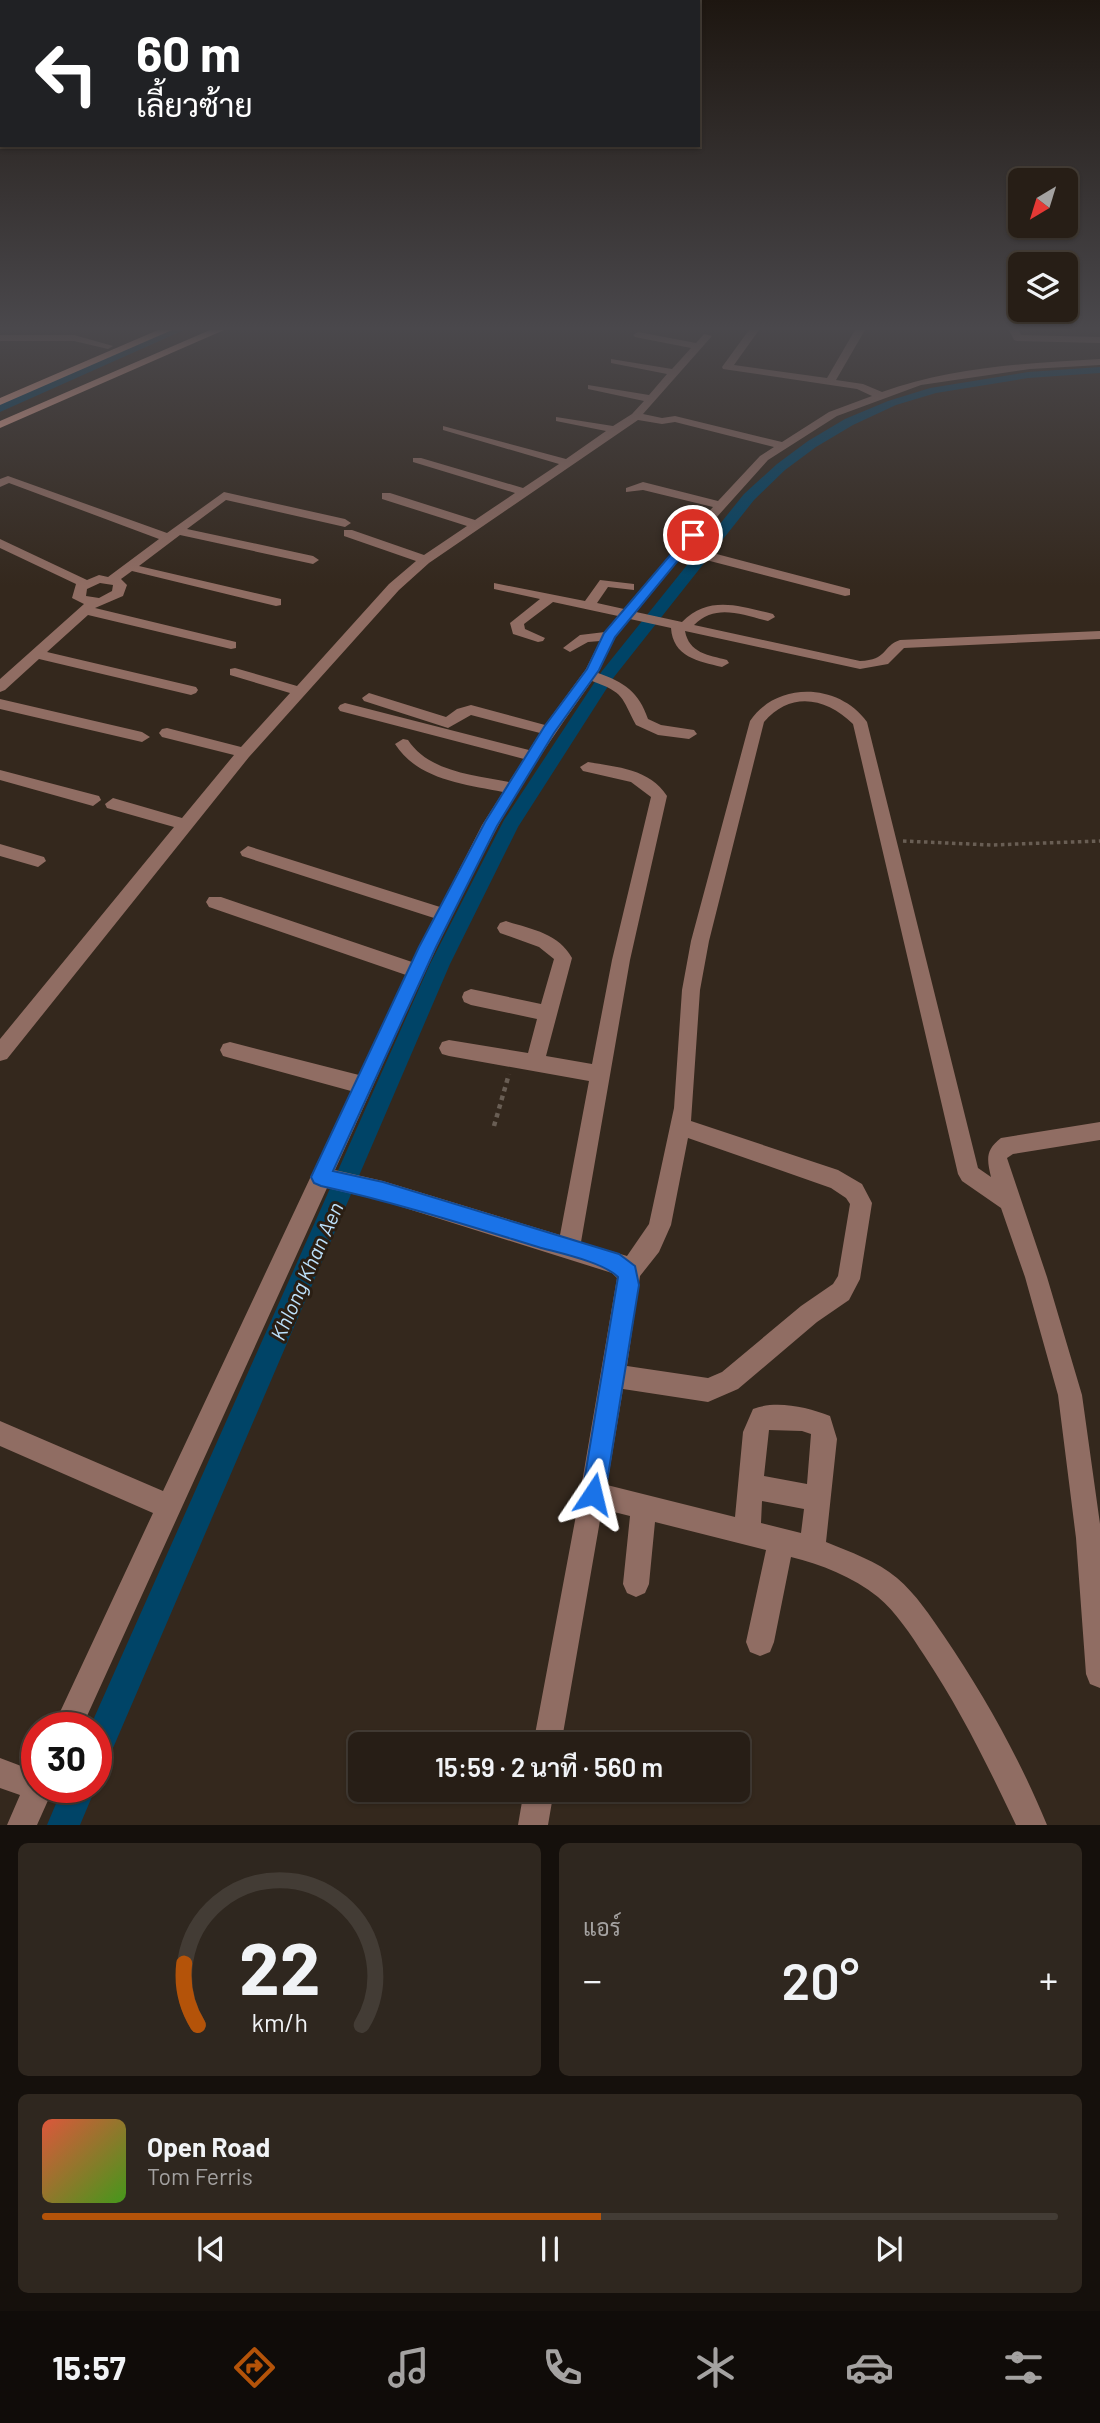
<!DOCTYPE html>
<html lang="th">
<meta charset="utf-8">
<style>
body{margin:0;font-family:Barlow,Sarabun,sans-serif;background:#2f271f;color:#f1f3f6;height:100vh;display:flex;flex-direction:column;font-size:26px;white-space:nowrap}
*{box-sizing:border-box;margin:0}
p{font-size:23px;color:#a4a2a1}
.icon{flex:none;width:38px;height:38px;fill:none;stroke:currentColor;stroke-width:2;stroke-linecap:round;stroke-linejoin:round}
.map{position:relative;height:1825px;overflow:hidden}
.details{display:flex;flex-direction:column;gap:18px;padding:18px;background:#15100c;flex:1}
.details>*{flex:none}
.hud{position:absolute;left:0px;top:0px;width:700px;height:147px;box-shadow:0 2px 5px #0004,0 0 0 2px #433c35;background:#202124;color:#fff;overflow:hidden}
.needle{width:46px;rotate:218deg}
.controls{position:absolute;left:1008px;top:168px;display:grid;gap:14px}
.controls a{display:grid;place-items:center;width:70px;height:70px;border-radius:10px;background:#271e16;box-shadow:0 2px 5px #0004,0 0 0 2px #433c35;font-size:35px}
.speed{position:absolute;left:21px;top:1712px;display:flex;gap:14px;font-size:35px;font-weight:700;text-align:center}
.speed>*{display:grid;place-content:center;width:91px;height:91px;border-radius:50%;background:#271e16;box-shadow:0 2px 5px #0004,0 0 0 2px #433c35;line-height:1}
.speed .limit{border:10px solid #d22;background:#fff;color:#111}
.pin{position:absolute;display:grid;place-items:center;width:60px;height:60px;color:#fff;margin:-30px;border:4px solid #fff;border-radius:50%;box-shadow:0 2px 7px #0007}
.me{position:absolute;width:77px;margin:-38px;rotate:10deg;stroke-linejoin:round;filter:drop-shadow(0 0 5px #0008)}
.turn{display:flex;align-items:center;gap:24px;height:147px;padding:0 21px;font-size:32px}
.turn .icon{width:91px;height:91px;stroke-width:2.5}
.turn b{display:block;font-size:49px;line-height:60px}
.big{font-size:52px;font-weight:600;line-height:1.1}
.details .card{flex:1;display:flex;flex-direction:column;justify-content:center;gap:10px;min-width:0;padding:0 24px;border-radius:10px;background:#2f271f}
.details .dial{align-items:center;gap:0}
.dial svg{height:182px;overflow:visible;fill:none;stroke:#433c35;stroke-width:7;stroke-linecap:round;text-anchor:middle}
.dial text{fill:#f1f3f6;stroke:none}
.song{display:flex;align-items:center;gap:21px}
.cover{width:84px;height:84px;border-radius:10px;background:linear-gradient(135deg,hsl(10 70% 55%),hsl(100 70% 35%))}
.played{height:7px;border-radius:4px;background:linear-gradient(90deg,#b45309 55%,#433c35 55%)}
.keys{display:flex;justify-content:space-around;direction:ltr}
.heat{display:flex;justify-content:space-between;align-items:center;font-size:38px;direction:ltr}
.details .tiles{flex:1;display:grid;gap:18px;grid-template-columns:1fr 1fr}
.card:last-child{grid-column:span 2}
.trip{position:absolute;left:348px;top:1732px;width:402px;height:70px;border-radius:10px;background:#271e16;box-shadow:0 2px 5px #0004,0 0 0 2px #433c35;font-weight:600;line-height:70px;text-align:center}
.dock{display:flex;height:112px;justify-content:space-around;align-items:center;background:#100c09;color:#a4a2a1}
.dock .icon{width:49px;height:49px}
.dock .selected{color:#b45309}
.dock b{font-size:32px;color:#f1f3f6}
.map>svg:first-child{display:block}
</style>
<div class="map">
<svg width="1100" height="1825" viewBox="0 0 1100 1825">
<rect width="100%" height="100%" fill="#34281d"/>
<g fill="none" stroke-linecap="round" stroke-linejoin="round">
<path fill="#004467" fill-rule="evenodd" d="M170,330H184L0,412V404Z
M1100,367V373L1028,378L936,393L896,405L853,425L816,447L785,470L754,500L614,677L518,827L450,964L107,1762L96,1767V1727H90L430,964L504,820L602,671L744,494L777,464L808,441L845,419L888,401L930,388L1028,372Z
M63,1787H96L80,1825H47Z"/>
<path stroke="#695e54" stroke-width="3.5" stroke-dasharray="3.5 3.5" stroke-linecap="butt" d="M903,841L991,845L1100,841"/>
<path stroke="#695e54" stroke-width="4.5" stroke-dasharray="4.5 4.5" stroke-linecap="butt" d="M494,1126L509,1074"/>
<path fill="#906d63" fill-rule="evenodd" d="M749,330H759L734,365L827,378L855,330H865L836,380L863,384L882,392C951,367 1027,363 1100,359V365L1030,369L921,385L837,416L768,460L690,547L850,589V595L845,596L683,554L636,612L682,622C709,595 739,606 773,614L775,617L768,621C742,615 716,603 694,625L860,661C888,660 882,646 900,640L1100,631V639L904,648L888,664L860,669L685,631C689,653 708,655 727,660L729,663L722,667C698,661 673,657 671,628L630,619L615,637L598,673C624,682 639,692 648,719L661,725L694,730L697,734L689,739L658,735L636,725C621,697 625,693 592,681C559,728 524,777 497,828C437,939 387,1056 335,1170L383,1181L560,1235L589,1081L449,1056L442,1054L439,1048L442,1042L449,1040L528,1053L537,1019L471,1005L464,1002L462,997L464,992L471,989L541,1004L554,959L539,947L500,933L497,928L500,923L506,921C531,929 559,933 572,958L546,1056L592,1064L612,960L651,797L631,782L583,771L580,767L588,762C617,767 650,769 667,796L630,960L581,1242L627,1256L649,1224L674,1108L682,990L691,941L750,721C777,681 839,683 867,722L978,1168L991,1177C987,1160 985,1150 1001,1138L1100,1122V1140L1013,1154L1007,1158L1047,1277L1082,1395L1100,1524V1688L1090,1684L1086,1674L1076,1538L1058,1395L1025,1277L1001,1208L962,1181L958,1174L853,724C826,697 790,691 764,722L709,941L700,990L691,1121L838,1170L862,1184L872,1203L860,1279L849,1300L817,1322L738,1389L708,1402L623,1389L607,1485L735,1517L743,1432L753,1409C776,1400 807,1407 830,1416L837,1439L826,1542C850,1552 877,1561 897,1578C916,1594 931,1617 944,1636C984,1695 1020,1759 1047,1825H1016C988,1766 960,1709 924,1655C911,1635 896,1612 878,1597C853,1577 821,1564 791,1557L774,1642L770,1652L760,1656L750,1652L746,1642L766,1550L655,1522L649,1584L645,1593L636,1597L627,1593L623,1584L630,1516L602,1509L561,1745H533L580,1494L617,1278L612,1273L383,1201L327,1188L82,1727H53L153,1513L0,1446V1421L163,1491L351,1091L230,1058L223,1056L220,1050L223,1044L230,1042L359,1075L406,975L209,907L206,902L209,897H221L412,962L434,918L242,856L240,852L248,846L440,907L482,825L503,792C464,784 418,780 395,744L403,739L408,740C429,772 474,775 509,782L524,759L340,711L338,708L340,705L345,703L529,750L540,733L471,715L448,728L364,701L362,698L369,693L446,717L457,709L471,705L545,725L586,669L600,641L588,642L570,652L563,648L580,635L605,632L618,616L553,602L524,624L525,629L545,638L543,641L538,642L513,634L510,623L540,599L494,589V583L585,601L600,580L634,584V590L608,587L597,603L624,609L713,507L643,490L626,492V488L643,482L718,501L760,456L774,447L675,422L662,424L638,420L429,563L399,590L249,757L7,1059L0,1061V1039L174,827L107,808L105,804L113,798L182,818L234,755L162,737L159,733L162,729L167,728L241,747L290,693L230,675V669L235,668L297,686L389,584L416,561L344,536V530H352L424,555L467,526L382,499V493H390L475,520L515,493L413,462V458H421L523,488L559,464L443,430V426L566,459L606,431L556,421V417L613,426L632,414L644,401L588,389V385L649,395L667,374L611,363V359L672,369L691,348L635,337L633,335L638,332L696,343L704,334L712,336L643,414L662,418L675,416L782,442L829,412L872,396L857,389L723,369L722,367ZM688,1138L831,1188L846,1198L850,1204L838,1276L833,1284L801,1306L722,1372L708,1378L627,1366L640,1276L659,1252L671,1225ZM769,1430L802,1431L811,1434L807,1484L764,1476ZM762,1501L804,1509L801,1533L761,1523Z
M1009,330H1019L1021,335L1100,337V343L1017,341L1014,340Z
M0,335H74L113,346L108,349L74,341H0Z
M8,476L167,533L224,492L345,519L351,523L345,527L226,500L187,529L313,556L319,560L313,564L180,535L139,566L281,599V605L276,606L132,571L121,579L127,585L123,596L95,608L236,642V648L231,649L88,615L47,652L196,687L198,690L196,693L191,695L39,659L5,690L0,692V679L84,604L72,598L76,584L0,548V539L87,580L99,575L108,577L159,539L9,483L0,487V479ZM100,583L113,585L112,591L99,598L86,596L87,589Z
M0,699L142,732L150,737L142,742L0,709Z
M0,770L99,796L101,800L93,806L0,780Z
M0,844L44,857L46,861L38,867L0,856Z
M0,1758L37,1772V1787H54L37,1825H7L20,1795L0,1788Z
M524,1790H554L548,1825H518Z"/>
<path fill="#f7af9a" fill-rule="evenodd" d="M158,330H172L0,405V398Z
M210,330H224L0,428V421Z"/>
</g>
<linearGradient id="sky" x2="0" y2="1"><stop stop-color="#1d1610"/><stop offset="0.56" stop-color="#4a484c"/><stop offset="1" stop-color="#4a484c" stop-opacity="0"/></linearGradient>
<rect width="1100" height="586" fill="url(#sky)"/>
<path fill="#1a73e8" stroke="#114b97" stroke-width="2" d="M689,533L699,535L615,637L599,670L554,733L497,826L436,947L333,1171L383,1182L619,1254L635,1266L639,1285L605,1494L601,1502L593,1506L585,1502L582,1494L618,1277C603,1262 559,1253 538,1247C466,1225 394,1202 321,1186L314,1183L311,1177L419,947L485,822L544,727L587,669L604,633Z"/>
<g text-anchor="middle" dominant-baseline="central" stroke-width="6" stroke-linejoin="round" paint-order="stroke">
<g font-size="21" font-style="italic" fill="#bde2fd" stroke="#2a1e13">
<text transform="translate(306 1271) rotate(-66)">Khlong Khan Aen</text>
</g>
</g>
</svg>
<div class="controls">
<a><svg class="needle" viewBox="-14 -14 28 28"><path d="M0-13l5 13h-10z" fill="#e53935"/><path d="M0 13l5-13h-10z" fill="#a4a2a1"/></svg></a>
<a><svg class="icon" aria-label="layers" viewBox="0 0 24 24"><path d="M12 4l9 5-9 5-9-5zM3 14l9 5 9-5"/></svg></a>
</div>
<div class="speed"><div class="limit">30</div></div>
<div class="pin" style="left:693px;top:535px;background:#d93025"><svg class="icon" aria-label="arrive" viewBox="0 0 24 24"><path d="M6 21V4h12l-3 4 3 4H6"/></svg></div>
<svg class="me" style="left:593px;top:1494px" viewBox="-20 -20 40 40"><path d="M0-17L14 15 0 8-14 15z" fill="#1a73e8" stroke="#fff" stroke-width="4"/></svg>
<div class="trip">15:59 · 2 นาที · 560 m</div>
<div class="hud">
<div class="turn"><svg class="icon" aria-label="left" viewBox="0 0 24 24"><path d="M17 20v-9H6M10 6l-5 5 5 5"/></svg><div><b>60 m</b>เลี้ยวซ้าย</div></div>
</div>
</div>
<section class="details">
<div class="tiles">
<div class="card dial"><svg viewBox="0 0 100 80">
<path d="M14 69A42 42 0 1 1 86 69"/>
<path d="M14 69A42 42 0 0 1 8 42" stroke="#b45309"/>
<text x="50" y="56" font-size="32" font-weight="700">22</text>
<text x="50" y="72" font-size="11">km/h</text>
</svg></div>
<div class="card"><p>แอร์</p>
<div class="heat"><a>−</a><b class="big">20°</b><a>+</a></div>
</div>
<div class="card">
<div class="song"><i class="cover"></i><div><b>Open Road</b><p>Tom Ferris</p></div></div>
<div class="played"></div>
<div class="keys"><svg class="icon" aria-label="previous" viewBox="0 0 24 24"><path d="M18 5L8 12l10 7zM5 5v14"/></svg><svg class="icon" aria-label="pause" viewBox="0 0 24 24"><path d="M8 5v14M16 5v14"/></svg><svg class="icon" aria-label="next" viewBox="0 0 24 24"><path d="M6 5l10 7-10 7zM19 5v14"/></svg></div>
</div>
</div>
</section>
<nav class="dock">
<b>15:57</b>
<svg class="icon selected" aria-label="directions" viewBox="0 0 24 24"><path d="M12 3l9 9-9 9-9-9zM9 14v-3h6M13 9l2 2-2 2"/></svg>
<svg class="icon" aria-label="music" viewBox="0 0 24 24"><path d="M9 18V5l10-2v13"/><circle cx="6" cy="18" r="3"/><circle cx="16" cy="16" r="3"/></svg>
<svg class="icon" aria-label="phone" viewBox="0 0 24 24"><path d="M5 4h4l2 5-3 2q2 4 5 5l2-3 5 2v4C11 20 4 13 5 4z"/></svg>
<svg class="icon" aria-label="climate" viewBox="0 0 24 24"><path d="M12 3v18M4 7l16 10M4 17L20 7"/></svg>
<svg class="icon" aria-label="car" viewBox="0 0 24 24"><path d="M5 17H2v-5l4-1 3-4h7l3 4 3 1v5h-3M9 17h6M6 11h13"/><circle cx="7" cy="17" r="2"/><circle cx="17" cy="17" r="2"/></svg>
<svg class="icon" aria-label="filters" viewBox="0 0 24 24"><path d="M4 7h16M4 17h16"/><circle cx="9" cy="7" r="2"/><circle cx="15" cy="17" r="2"/></svg>
</nav>
